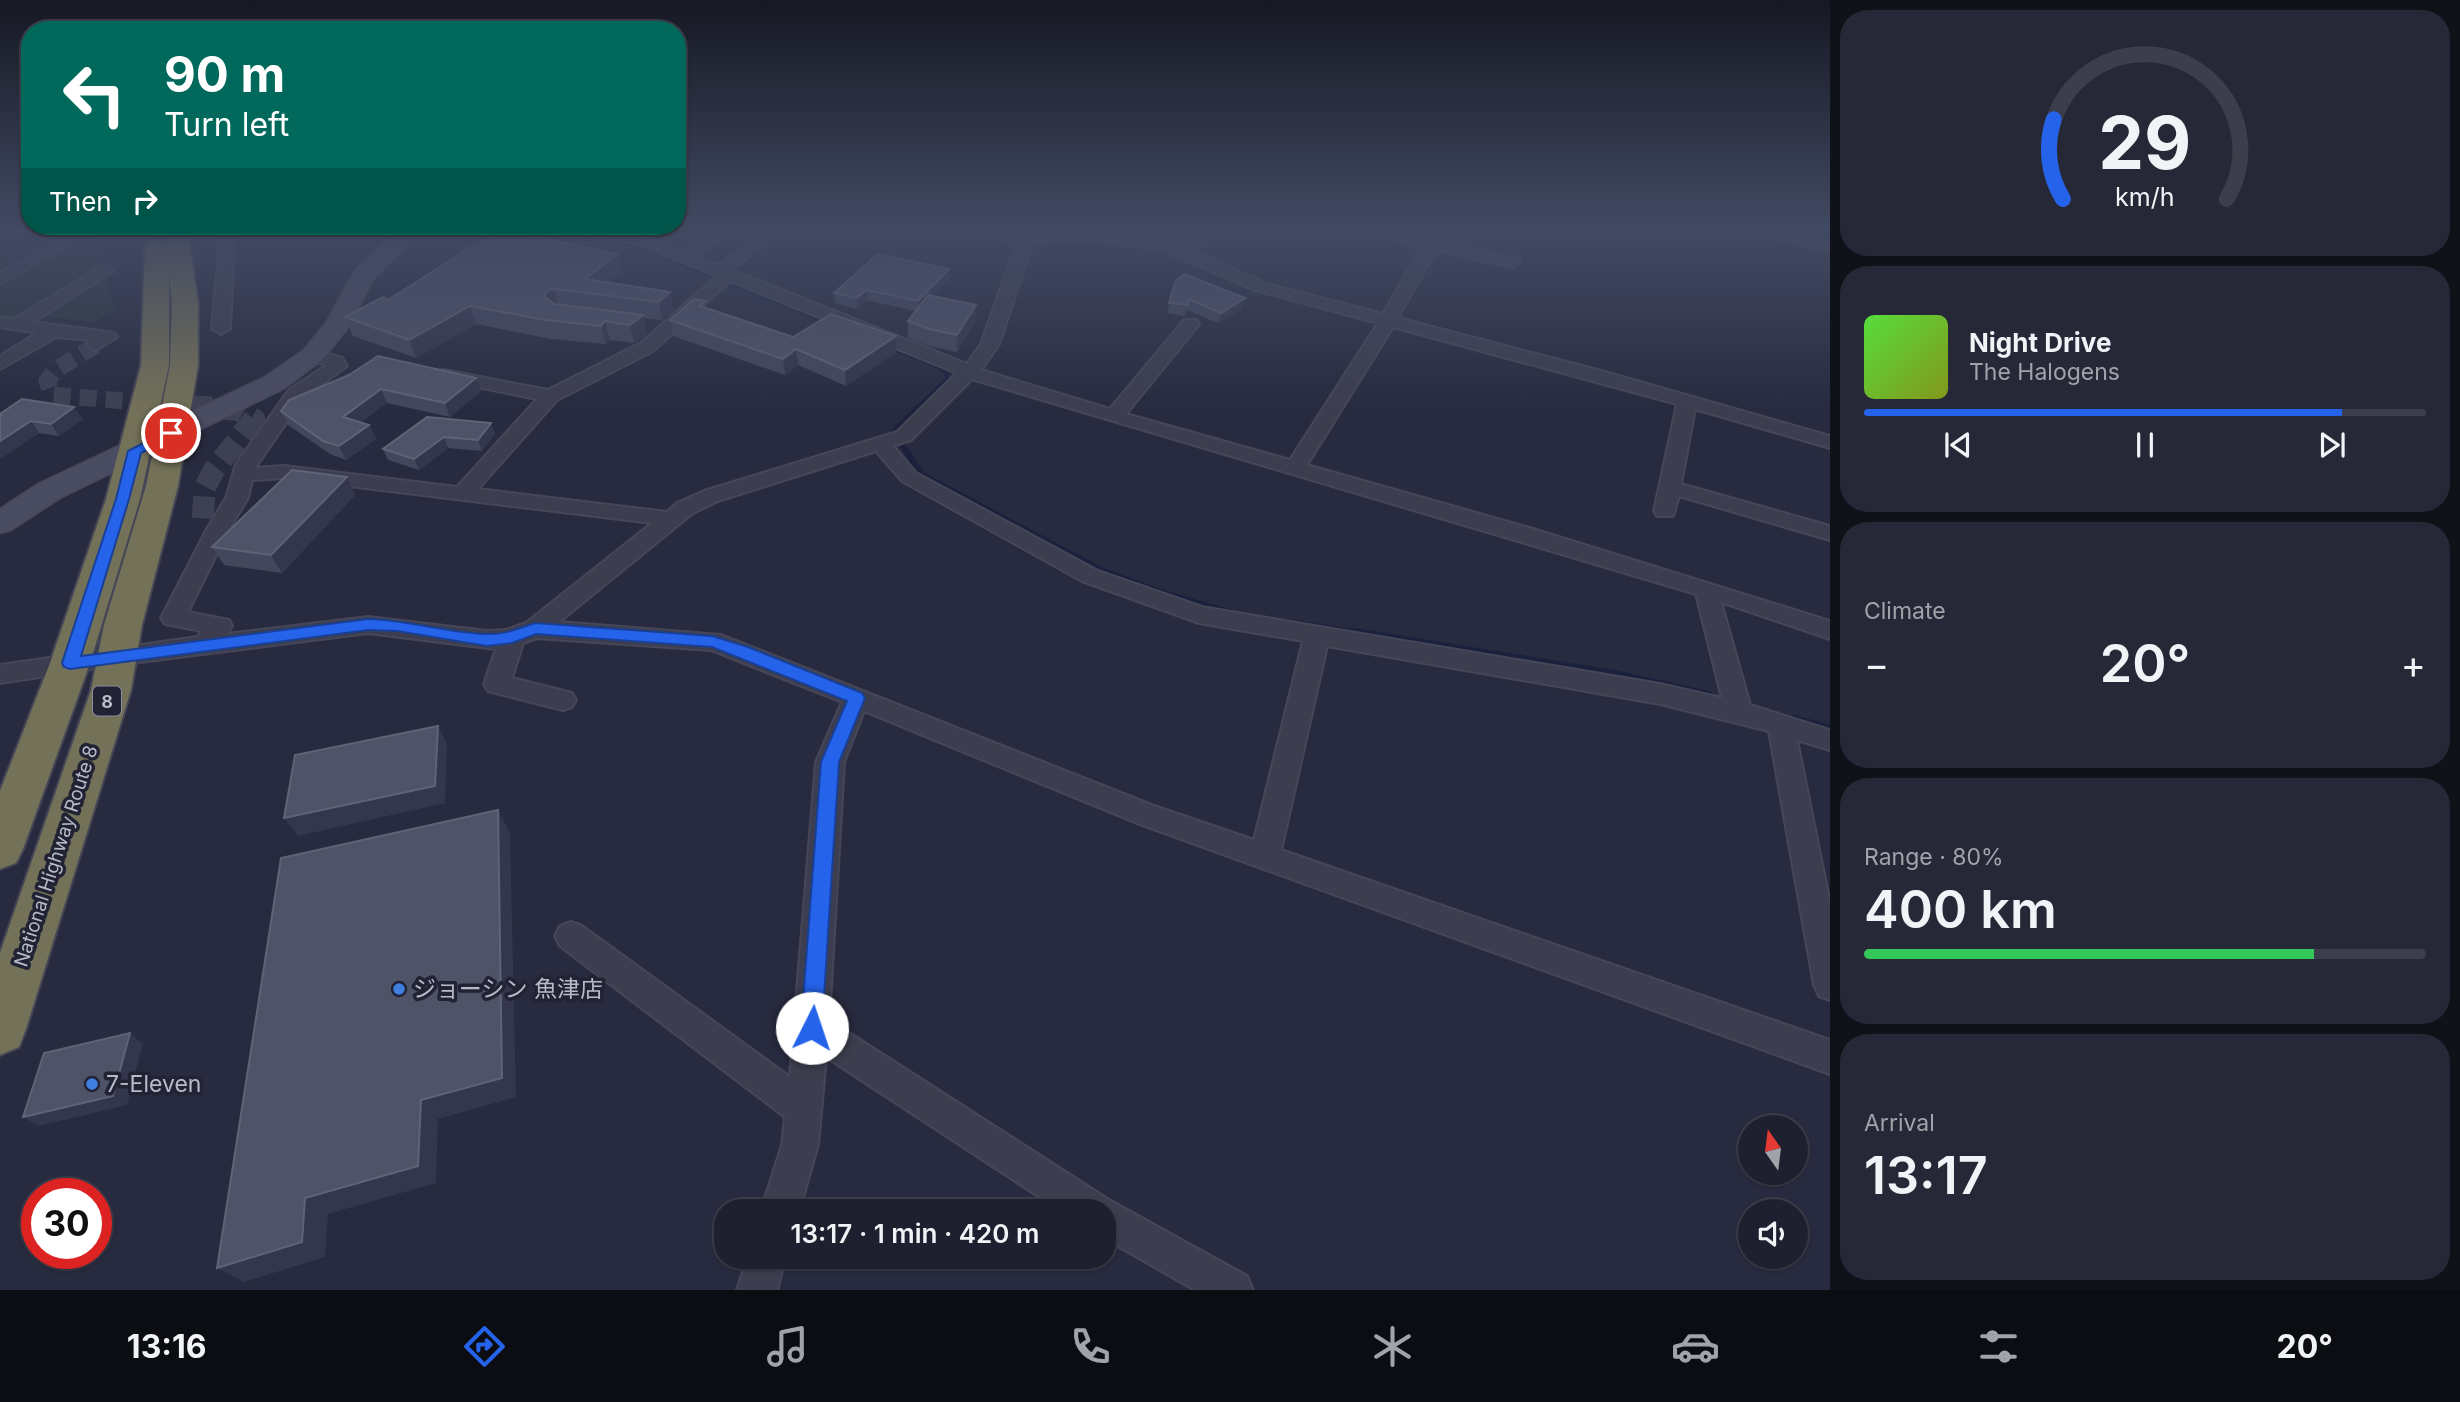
<!DOCTYPE html>
<meta charset="utf-8">
<style>
body{margin:0;font-family:Inter,"Noto Sans JP",sans-serif;background:#262837;color:#f1f3f6;height:100vh;display:flex;flex-direction:column;font-size:26px;white-space:nowrap}
*{box-sizing:border-box;margin:0}
p{font-size:23px;color:#a1a3aa}
.icon{flex:none;width:38px;height:38px;fill:none;stroke:currentColor;stroke-width:2;stroke-linecap:round;stroke-linejoin:round}
.map{position:relative;flex:1;overflow:hidden}
.details{display:flex;flex-direction:column;gap:10px;padding:10px;background:#10121a;width:630px}
.details>*{flex:none}
.hud{position:absolute;left:21px;top:21px;width:665px;height:214px;border-radius:28px;box-shadow:0 2px 5px #0004,0 0 0 2px #3c3e4b;background:#00695c;color:#fff;overflow:hidden}
.needle{width:46px;rotate:346deg}
.buttons{position:absolute;left:1738px;top:1115px;display:grid;gap:14px}
.buttons a{display:grid;place-items:center;width:70px;height:70px;border-radius:50%;background:#1e202f;box-shadow:0 2px 5px #0004,0 0 0 2px #3c3e4b;font-size:35px}
.speed{position:absolute;left:21px;top:1178px;display:flex;gap:14px;font-size:35px;font-weight:700;text-align:center}
.speed>*{display:grid;place-content:center;width:91px;height:91px;border-radius:50%;background:#1e202f;box-shadow:0 2px 5px #0004,0 0 0 2px #3c3e4b;line-height:1}
.speed .limit{border:10px solid #d22;background:#fff;color:#111}
.pin{position:absolute;display:grid;place-items:center;width:60px;height:60px;color:#fff;margin:-30px;border:4px solid #fff;border-radius:50%;box-shadow:0 2px 7px #0007}
.me{position:absolute;width:77px;margin:-38px;rotate:4deg;stroke-linejoin:round;filter:drop-shadow(0 0 5px #0008)}
.turn{display:flex;align-items:center;gap:24px;height:147px;padding:0 28px;font-size:32px}
.turn .icon{width:91px;height:91px;stroke-width:2.5}
.turn b{display:block;font-size:49px;line-height:60px}
.then{display:flex;align-items:center;height:66px;padding:0 28px;background:#0003;gap:14px;font-size:26px}
.big{font-size:52px;font-weight:600;line-height:1.1}
.details .card{flex:1;display:flex;flex-direction:column;justify-content:center;gap:10px;min-width:0;padding:0 24px;border-radius:28px;background:#262837}
.details .dial{align-items:center;gap:0}
.dial svg{height:182px;overflow:visible;fill:none;stroke:#3c3e4b;stroke-width:7;stroke-linecap:round;text-anchor:middle}
.dial text{fill:#f1f3f6;stroke:none}
.song{display:flex;align-items:center;gap:21px}
.cover{width:84px;height:84px;border-radius:10px;background:linear-gradient(135deg,hsl(110 70% 55%),hsl(70 70% 35%))}
.played{height:7px;border-radius:4px;background:linear-gradient(90deg,#2563eb 85%,#3c3e4b 85%)}
.keys{display:flex;justify-content:space-around;direction:ltr}
.heat{display:flex;justify-content:space-between;align-items:center;font-size:38px;direction:ltr}
.charge{height:10px;border-radius:5px;background:linear-gradient(90deg,#34c759 80%,#3c3e4b 0)}
.trip{position:absolute;left:714px;top:1199px;width:402px;height:70px;border-radius:28px;background:#1e202f;box-shadow:0 2px 5px #0004,0 0 0 2px #3c3e4b;font-weight:600;line-height:70px;text-align:center}
.tabs{display:flex;height:112px;justify-content:space-around;align-items:center;background:#0c0d13;color:#a1a3aa}
.tabs .icon{width:49px;height:49px}
.tabs .current{color:#2563eb}
.tabs b{font-size:32px;color:#f1f3f6}
main{display:flex;flex:1;min-height:0}
.map>svg:first-child{display:block}
</style>
<main>
<div class="map">
<svg width="1830" height="1290" viewBox="0 0 1830 1290">
<rect width="100%" height="100%" fill="#282b3f"/>
<path fill="#2a3740" d="M31,230H80L0,275V246Z
M99,236L103,267L21,317L0,315V286L87,237Z
M102,272L116,309L95,322L36,316Z"/>
<g fill="none" stroke-linecap="round" stroke-linejoin="round">
<path stroke="#1b203c" stroke-width="4.5" d="M558,230L638,246L830,323
M889,347L939,367L947,375V379L918,408"/>
<path stroke="#1b203c" stroke-width="6" d="M920,406L894,432L922,475L1103,571L1166,594L1232,613
M1289,622L1365,634"/>
<path stroke="#1b203c" stroke-width="8" d="M1354,632L1619,675L1708,695
M1794,719L1830,729"/>
<path stroke="#3e4054" stroke-width="17" stroke-dasharray="17 9" stroke-linecap="butt" d="M96,345L56,370L47,381L52,395L212,408"/>
<path stroke="#3e4054" stroke-width="22" stroke-dasharray="22 10" stroke-linecap="butt" d="M190,406L238,410L254,419L214,470L205,487L202,527"/>
<defs>
<path id="street" d="M79,230H96L0,284V273Z
M221,230H235L230,329L221,334L212,329Z
M296,230H317L323,234L316,238L298,233Z
M585,230C621,230 650,238 684,251L716,230H732L696,256L719,265L765,230H781L732,270L967,364L981,344L1017,242L978,233L976,230L1023,233L1026,230H1041L1040,233L1095,231L1166,242L1188,239L1184,230H1198L1206,242L1203,245L1186,248L1267,284L1383,314L1423,246L1365,233L1363,230H1388L1428,238L1433,230H1447L1441,241L1518,259L1520,262L1512,267L1436,250L1398,318L1605,372L1830,436V448L1695,409L1681,484L1830,526V540L1679,496L1673,516H1657L1654,511L1677,404L1393,327L1307,465L1533,529L1830,621V639L1721,602L1750,705L1830,730V750L1797,740L1830,904V1000L1819,996L1814,985L1769,731L1660,704L1327,646L1281,850L1830,1040V1074L1137,823L864,711L844,762L829,1020L1109,1200L1247,1276L1253,1290H1195L1104,1238V1211H1061L826,1057L818,1145L799,1211H761L782,1145L785,1117L560,946L555,936L560,926L571,922L582,926L790,1077L816,762L842,702L711,650L537,638L523,643L512,678L572,693L576,700L572,707L563,710L488,691L484,684L496,649L368,633L117,665L0,683V665L197,637L202,631L165,624L161,618L207,529L226,498L236,464L289,390L327,365L307,359L304,355L307,351L313,350L342,358L347,366L303,398L255,468L284,466L457,487L537,399L438,379L435,375L438,371L444,370L548,390L641,343L717,276L641,245L587,233ZM1095,240L1159,249L1255,290L1378,323L1290,460L1126,414L1196,328L1199,324L1196,320H1184L1110,409L981,370L999,344L1033,242ZM730,281L957,373L897,432L704,491L677,503L667,512L478,489L557,400L653,351ZM972,379L1696,594L1722,698L1660,684L1202,607L1098,571L916,473L893,446L911,440ZM876,451L902,481L1082,581L1199,623L1303,641L1254,840L1157,807L721,635L559,622L693,513L718,501ZM284,478L652,523L526,623L506,630L487,631L368,617L227,634L232,626L229,620L188,612L229,529L248,498L252,480Z
M1747,230H1774L1830,241V251L1749,233Z
M106,264L114,269L112,272L33,322L108,332L114,333L117,337L96,350L87,345L91,340L56,337L0,369V356L37,333L0,327V317L14,319Z
M748,1256H786L777,1290H737Z"/>
<path id="secondary" d="M398,230H421L373,279L349,326L322,360L283,389L60,498L11,530L0,533V509L38,484L265,377L304,350L326,323L355,271Z"/>
<path id="highway" d="M165,230H188L198,303V365L178,486L142,625L131,690L26,1029L19,1047L0,1055V953L91,690L104,625L146,486L170,365L172,303L169,275V365L140,499L90,663L23,849L16,863L0,869V791L50,663L106,499L141,365L145,247L149,242L157,240L166,242Z"/>
</defs>
<use href="#street" stroke="#454758" stroke-width="4"/>
<use href="#secondary" stroke="#454758" stroke-width="3"/>
<use href="#highway" stroke="#444656" stroke-width="4"/>
<use href="#street" fill="#3c3e4f" fill-rule="evenodd"/>
<use href="#secondary" fill="#4a4c62" fill-rule="evenodd"/>
<use href="#highway" fill="#747159" fill-rule="evenodd"/>
</g>
<path fill="#43475c" d="M1109,230H1137L1136,233Z
M949,269V279L932,296L976,305L975,322L957,352L929,346L908,338V321L915,311L867,300L857,309L835,303L834,293Z
M622,272L608,282L670,292L673,311L662,320L644,318L647,334L634,343L610,340L606,344L551,339L476,324L416,358L353,336L345,317L388,300Z
M1175,282L1242,309L1218,323L1187,310L1185,316L1167,313Z
M707,308L793,337L896,352L846,386L798,365L785,375L673,336L670,320Z
M476,378L481,391L450,417L387,403L360,423L369,425L376,439L346,460L330,454L288,425L281,411L289,400Z
M0,414L83,419L59,436L39,433L0,459Z
M491,423L495,434L482,451L448,448L419,470L388,460L383,449Z
M347,477L355,495L282,573L224,565L212,547Z"/>
<path fill="#33364c" d="M618,254L622,272L593,294L585,279Z
M949,269V279L918,312V301Z
M554,289L559,307L553,308L544,296L548,290Z
M867,290V300L857,309L856,298Z
M670,292L673,311L662,320L659,302Z
M1245,298L1242,309L1218,323L1221,313Z
M976,305L975,322L957,352V335Z
M470,306L476,324L416,358L409,340Z
M643,315L647,334L634,343L630,325Z
M605,321L610,340L606,344L601,326Z
M896,336V352L846,386L845,370Z
M796,349L798,365L785,375L783,359Z
M476,378L481,391L450,417L445,403Z
M381,389L387,403L349,431L343,417Z
M74,407L83,419L59,436L51,424Z
M31,421L39,433L0,459V441Z
M491,423L495,434L482,451L478,440Z
M369,425L376,439L346,460L339,446Z
M444,437L448,448L419,470L414,459Z
M347,477L355,495L282,573L271,555Z
M438,726L447,744L445,803L298,836L284,818Z
M498,810L510,833L516,1097L438,1119L436,1183L328,1214L325,1257L244,1282L217,1268L305,1198L421,1100Z
M130,1033L143,1044L127,1105L39,1126L23,1117Z"/>
<path fill="#4f5368" stroke="#606377" stroke-width="2" d="M498,230H505L618,254L585,279L670,292L659,302L554,289L548,290L544,296L554,304L643,315L630,325L605,321L601,326L546,320L470,306L409,340L345,317L383,297L388,300Z
M878,254L949,269L918,301L867,290L856,298L834,293Z
M1184,274L1245,298L1221,313L1189,299L1188,305L1169,303L1175,282Z
M928,295L976,305L957,335L929,329L908,321Z
M694,299L706,301L700,306L793,337L831,314L896,336L845,370L796,349L783,359L670,320Z
M378,356L476,378L445,403L381,389L343,417L369,425L339,446L323,441L281,411L289,400L349,375Z
M22,399L74,407L51,424L31,421L0,441V417L1,416H0V414Z
M427,417L491,423L478,440L444,437L414,459L383,449Z
M292,470L347,477L271,555L212,547Z
M438,726L435,786L284,818L295,755Z
M498,810L502,1078L421,1100L418,1166L305,1198L302,1242L217,1268L281,858Z
M130,1033L113,1096L23,1117L44,1053Z"/>
<linearGradient id="sky" x2="0" y2="1"><stop stop-color="#161823"/><stop offset="0.56" stop-color="#424a63"/><stop offset="1" stop-color="#424a63" stop-opacity="0"/></linearGradient>
<rect width="1830" height="410" fill="url(#sky)"/>
<path fill="#2563eb" stroke="#184099" stroke-width="2" d="M171,429L177,433L175,436L141,453L129,499L81,656L368,619C409,620 448,633 487,634C505,635 519,628 535,623L712,636L748,647L862,693L865,698L839,762L822,1028L819,1035L812,1038L804,1035L801,1028L821,762L847,701L712,647L536,634L512,643L487,646L397,631L368,630L70,669L64,667L62,663L116,499L128,451Z"/>
<g fill="#3f7fe0" stroke="#212334" stroke-width="2.5">
<circle cx="399" cy="989" r="7"/>
<circle cx="92" cy="1084" r="7"/>
</g>
<g text-anchor="middle" dominant-baseline="central" stroke-width="7" stroke-linejoin="round" paint-order="stroke">
<rect fill="#212334" stroke="#8b8d9c" stroke-width="2" x="93" y="686.5" width="28" height="29" rx="5"/>
<g font-size="18" font-weight="bold" fill="#b8bac9">
<text x="107" y="701">8</text>
</g>
<g font-size="19" fill="#b8bac9" stroke="#212334">
<text transform="translate(56 856) rotate(-72)">National Highway Route 8</text>
</g>
<g font-size="23" fill="#b8bac9" stroke="#212334" text-anchor="start">
<text x="413" y="989">ジョーシン 魚津店</text>
<text x="106" y="1084">7-Eleven</text>
</g>
</g>
</svg>
<div class="buttons">
<a><svg class="needle" viewBox="-14 -14 28 28"><path d="M0-13l5 13h-10z" fill="#e53935"/><path d="M0 13l5-13h-10z" fill="#a1a3aa"/></svg></a>
<a><svg class="icon" aria-label="sound" viewBox="0 0 24 24"><path d="M4 9h4l5-4v14l-5-4H4zM17 9q2 3 0 6"/></svg></a>
</div>
<div class="speed"><div class="limit">30</div></div>
<div class="pin" style="left:171px;top:433px;background:#d93025"><svg class="icon" aria-label="arrive" viewBox="0 0 24 24"><path d="M6 21V4h12l-3 4 3 4H6"/></svg></div>
<svg class="me" style="left:812px;top:1028px" viewBox="-20 -20 40 40"><circle r="19" fill="#fff"/><path d="M0-13L10 11 0 6-10 11z" fill="#2563eb"/></svg>
<div class="trip">13:17 · 1 min · 420 m</div>
<div class="hud">
<div class="turn"><svg class="icon" aria-label="left" viewBox="0 0 24 24"><path d="M17 20v-9H6M10 6l-5 5 5 5"/></svg><div><b>90 m</b>Turn left</div></div>
<div class="then">Then<svg class="icon" aria-label="right" viewBox="0 0 24 24"><path d="M7 20v-9h11M14 6l5 5-5 5"/></svg></div>
</div>
</div>
<section class="details">
<div class="card dial"><svg viewBox="0 0 100 80">
<path d="M14 69A42 42 0 1 1 86 69"/>
<path d="M14 69A42 42 0 0 1 10 34" stroke="#2563eb"/>
<text x="50" y="56" font-size="32" font-weight="700">29</text>
<text x="50" y="72" font-size="11">km/h</text>
</svg></div>
<div class="card">
<div class="song"><i class="cover"></i><div><b>Night Drive</b><p>The Halogens</p></div></div>
<div class="played"></div>
<div class="keys"><svg class="icon" aria-label="previous" viewBox="0 0 24 24"><path d="M18 5L8 12l10 7zM5 5v14"/></svg><svg class="icon" aria-label="pause" viewBox="0 0 24 24"><path d="M8 5v14M16 5v14"/></svg><svg class="icon" aria-label="next" viewBox="0 0 24 24"><path d="M6 5l10 7-10 7zM19 5v14"/></svg></div>
</div>
<div class="card"><p>Climate</p>
<div class="heat"><a>−</a><b class="big">20°</b><a>+</a></div>
</div>
<div class="card"><p>Range · 80%</p><b class="big">400 km</b><div class="charge"></div></div>
<div class="card"><p>Arrival</p><b class="big">13:17</b></div>
</section>
</main>
<nav class="tabs">
<b>13:16</b>
<svg class="icon current" aria-label="directions" viewBox="0 0 24 24"><path d="M12 3l9 9-9 9-9-9zM9 14v-3h6M13 9l2 2-2 2"/></svg>
<svg class="icon" aria-label="music" viewBox="0 0 24 24"><path d="M9 18V5l10-2v13"/><circle cx="6" cy="18" r="3"/><circle cx="16" cy="16" r="3"/></svg>
<svg class="icon" aria-label="phone" viewBox="0 0 24 24"><path d="M5 4h4l2 5-3 2q2 4 5 5l2-3 5 2v4C11 20 4 13 5 4z"/></svg>
<svg class="icon" aria-label="climate" viewBox="0 0 24 24"><path d="M12 3v18M4 7l16 10M4 17L20 7"/></svg>
<svg class="icon" aria-label="car" viewBox="0 0 24 24"><path d="M5 17H2v-5l4-1 3-4h7l3 4 3 1v5h-3M9 17h6M6 11h13"/><circle cx="7" cy="17" r="2"/><circle cx="17" cy="17" r="2"/></svg>
<svg class="icon" aria-label="filters" viewBox="0 0 24 24"><path d="M4 7h16M4 17h16"/><circle cx="9" cy="7" r="2"/><circle cx="15" cy="17" r="2"/></svg>
<b>20°</b>
</nav>
